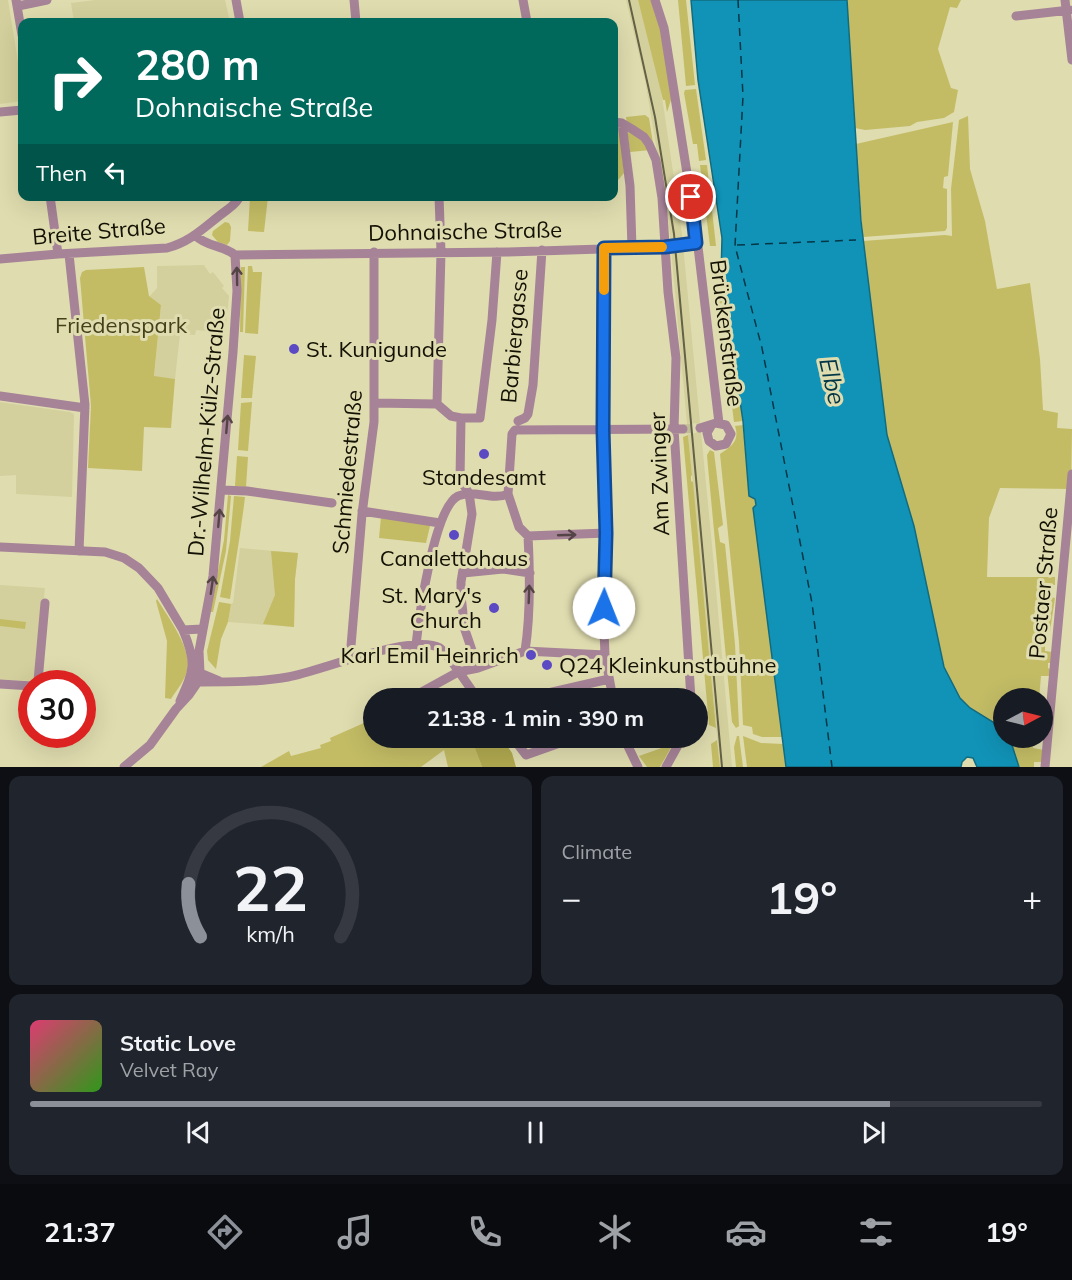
<!DOCTYPE html>
<meta charset="utf-8">
<style>
body{margin:0;font-family:Mulish,sans-serif;background:#20242c;color:#f1f3f6;height:100vh;display:flex;flex-direction:column;font-size:22px;white-space:nowrap}
*{box-sizing:border-box;margin:0}
p{font-size:20px;color:#9ea1a6}
.icon{flex:none;width:33px;height:33px;fill:none;stroke:currentColor;stroke-width:2;stroke-linecap:round;stroke-linejoin:round}
.map{position:relative;height:767px;overflow:hidden}
.panel{display:flex;flex-direction:column;gap:9px;padding:9px;background:#0d0f14;flex:1}
.panel>*{flex:none}
.hud{position:absolute;left:18px;top:18px;width:600px;height:183px;border-radius:12px;box-shadow:0 6px 24px #0002;background:#00695c;color:#fff;overflow:hidden}
.needle{width:39px;rotate:83deg}
.fabs{position:absolute;left:993px;top:688px;display:grid;gap:12px}
.fabs a{display:grid;place-items:center;width:60px;height:60px;border-radius:50%;background:#171b24;box-shadow:0 6px 24px #0002;font-size:30px}
.speed{position:absolute;left:18px;top:670px;display:flex;gap:12px;font-size:30px;font-weight:700;text-align:center}
.speed>*{display:grid;place-content:center;width:78px;height:78px;border-radius:50%;background:#171b24;box-shadow:0 6px 24px #0002;line-height:1}
.speed .limit{border:9px solid #d22;background:#fff;color:#111}
.pin{position:absolute;display:grid;place-items:center;width:51px;height:51px;color:#fff;margin:-26px;border:3px solid #fff;border-radius:50%;box-shadow:0 2px 6px #0007}
.me{position:absolute;width:66px;margin:-33px;rotate:1deg;stroke-linejoin:round;filter:drop-shadow(0 0 4px #0008)}
.turn{display:flex;align-items:center;gap:21px;height:126px;padding:0 18px;font-size:27px}
.turn .icon{width:78px;height:78px;stroke-width:2.5}
.turn b{display:block;font-size:42px;line-height:51px}
.then{display:flex;align-items:center;height:57px;padding:0 18px;background:#0003;gap:12px;font-size:22px}
.big{font-size:45px;font-weight:700;line-height:1.1}
.panel .widget{flex:1;display:flex;flex-direction:column;justify-content:center;gap:9px;min-width:0;padding:0 21px;border-radius:12px;background:#20242c}
.panel .dial{align-items:center;gap:0}
.dial svg{height:156px;overflow:visible;fill:none;stroke:#363941;stroke-width:7;stroke-linecap:round;text-anchor:middle}
.dial text{fill:#f1f3f6;stroke:none}
.song{display:flex;align-items:center;gap:18px}
.cover{width:72px;height:72px;border-radius:9px;background:linear-gradient(135deg,hsl(340 70% 55%),hsl(110 70% 35%))}
.played{height:6px;border-radius:3px;background:linear-gradient(90deg,#8c9099 85%,#363941 85%)}
.keys{display:flex;justify-content:space-around;direction:ltr}
.heat{display:flex;justify-content:space-between;align-items:center;font-size:33px;direction:ltr}
.panel .tiles{flex:1;display:grid;gap:9px;grid-template-columns:1fr 1fr}
.widget:last-child{grid-column:span 2}
.trip{position:absolute;left:363px;top:688px;width:345px;height:60px;border-radius:30px;background:#171b24;box-shadow:0 6px 24px #0002;font-weight:700;line-height:60px;text-align:center}
.tabs{display:flex;height:96px;justify-content:space-around;align-items:center;background:#090b0e;color:#9ea1a6}
.tabs .icon{width:42px;height:42px}
.tabs .active{color:#8c9099}
.tabs b{font-size:27px;color:#f1f3f6}
.map>svg:first-child{display:block}
</style>
<div class="map">
<svg width="1072" height="767" viewBox="0 0 1072 767">
<rect width="100%" height="100%" fill="#dfdcaf"/>
<path fill="#d4d09d" d="M0,0H8L22,87V101L0,104Z
M95,0H225L230,22H74L71,3Z
M626,0H638L659,80L664,110L682,234L700,423L687,424L668,216L645,80Z
M204,265L210,274L213,272L224,286L222,288L229,296L225,333L196,330L195,335L180,334L175,379L154,377L161,305L149,297L157,288V266Z
M0,402L70,412L74,414L72,497L16,494V475L0,476Z
M701,432L714,566L732,767H720L688,434Z
M240,548L298,553L295,579L294,627L228,622L231,604L233,603Z
M0,585L45,588L35,678L33,681L0,680Z"/>
<path fill="#c3bc65" d="M638,0H651L660,29L672,97L667,112L665,100H663Z
M678,0H686L695,85L686,86Z
M847,0H961L957,8L950,7L938,49L951,88L958,90L954,112L944,118L917,122L910,126L865,130L855,128Z
M696,89L706,160L699,161L697,144H693L684,93L685,90Z
M645,115L649,118L653,143L627,124L626,117Z
M968,116L970,169L985,221L997,289L1030,283L1040,359L1043,410L1058,413L1057,428L1072,429L1071,489L1000,488L989,518L987,577H1055V585H1051V597L1055,598L1050,631H1044L1043,638H1045V651L1052,652L1051,663H1048V668L1050,669V676H1041L1039,699H1004L1003,732L993,722L970,708L960,698L944,667L914,526L887,435L863,241L945,235L952,236L951,189L959,120Z
M953,122L948,176L944,177L943,188L947,189V228L945,231L863,237L856,144Z
M614,125L619,126L624,173L619,179L614,182Z
M627,130L642,139L651,150L630,152Z
M700,165H707L716,246H710Z
M250,197H268L264,232L248,231Z
M225,222L229,223L231,227L230,241L227,245L218,242L212,235L213,231Z
M248,266H252L253,272H262L258,334L245,333Z
M144,267L149,296L161,305L154,376L175,379L171,428L144,427L142,471L88,468L91,406L80,278L82,272L86,270Z
M241,267H245L243,332H240Z
M719,276H721L743,421L734,422L721,319L714,287L719,286Z
M244,355L256,356L252,398H241Z
M252,402L248,451L238,450L241,403Z
M743,425L749,496L755,499L756,505L753,509L783,737H762L753,734L752,727L743,725L739,642L720,454C731,447 740,441 735,426Z
M688,435L692,475L691,476V481L693,482L716,728L709,725L683,437Z
M710,450L714,452L723,525L718,528L720,542L725,544L735,644L739,726L736,728L732,722L708,467L707,455Z
M237,456L248,457L246,487L235,486Z
M228,495L231,496L226,551L213,612H210L224,540Z
M234,496L245,497C241,531 235,565 230,599L220,597L230,541Z
M381,517L427,523L430,526L426,543L379,538Z
M271,551L298,553L295,579L294,627L263,624L275,595Z
M157,599C168,617 193,650 187,671C185,680 176,691 171,699L165,698L167,641L156,601Z
M219,602L231,604L228,622L221,639L216,669L208,660L207,651Z
M0,619L26,622L25,629L0,626Z
M373,719L374,738H471L482,767H448L444,750L421,767H261L289,751L291,756L321,748L320,745L331,741L330,738Z
M737,736H739L743,767H736L734,747Z
M743,736L761,743L783,744L786,767H747Z
M1008,738H1034L1033,748L1044,750L1042,762H1034V767H1019L1012,745Z
M717,740L720,767H713L711,744Z
M673,744L660,767H647L639,756Z"/>
<path fill="#b1a94f" d="M471,738H502L512,753L516,767H482Z"/>
<path fill="#1193b7" stroke="#126c81" stroke-width="1.5" d="M691,0H847L861,221L887,435L914,526L944,667L960,698L970,708L993,722L1003,732L1004,738H1008L1012,745L1019,767H977L973,758L967,757L962,762L961,767H786L753,508L756,505L755,499L749,496L743,421L721,276L722,238L698,80Z"/>
<g fill="none" stroke-linecap="round" stroke-linejoin="round">
<path stroke="#033747" stroke-width="1.5" stroke-dasharray="8 6" stroke-linecap="butt" d="M738,0L743,96L735,246L762,348L812,603L832,767
M737,245L856,240"/>
<path stroke="#c0be95" stroke-width="9" stroke-dasharray="9 4.5" stroke-linecap="butt" d="M683,429L700,428"/>
<path stroke="#a68397" stroke-width="9" d="M16,0L22,35
M236,0L240,22
M354,0L356,22
M523,0L527,22
M655,0L664,28L696,230L719,423
M1065,0L1072,60
M18,6L47,0
M1016,16L1070,10
M0,112L22,110
M614,122L622,123L632,129L644,137L649,144L656,160L662,198L668,292L676,358L674,429L691,699
M622,123L630,186L632,248
M50,196L58,254
M196,236C207,247 223,245 235,255
M604,248L602,430L606,533L604,631L605,655L613,699
M69,254L85,405L79,551
M235,255L507,252L665,247L696,243
M0,259L58,254L167,248C193,241 206,225 227,210C233,205 236,204 240,196
M0,396L85,408
M374,403L437,404
M437,404L441,252L439,196
M437,404L451,416L461,418
M518,421L525,418L528,414L533,385L542,250
M700,428L716,423L726,425L731,434L726,444L716,446L709,441L707,433L711,426
M221,490L247,491L332,503
M362,511L440,523
M528,536L519,527L508,494L512,434L515,430L683,429
M528,536L606,533
M0,547L105,552L124,558L139,568L158,588L183,630L202,629
M463,573L503,569L530,573
M416,645C419,617 434,508 458,496C474,489 492,501 508,494
M525,651C531,613 530,574 528,536
M350,658L362,514L374,422V252
M478,668L465,630L461,596V582L472,514L469,493L460,480L461,418H480L492,320L497,252
M219,681L200,673L192,674L196,681L201,682C230,682 260,682 288,677C321,671 412,633 440,648C446,651 471,690 478,699
M0,684L32,686
M35,684L38,681L45,603
M409,699L458,672L478,668L525,651L605,655
M522,699L609,679
M180,701C194,670 197,663 183,630
M513,738L526,755L574,738
M624,738L638,767
M124,767L150,745L176,709L189,695L198,682L200,673L199,651L213,576L233,352L237,291L235,255
M666,767L682,738
M1045,767L1072,474"/>
<path stroke="#636146" stroke-width="2" d="M629,0L655,117L674,234L722,767"/>
</g>
<defs><path id="oneway-shaft" d="M-6 0H5M1.5-3L5.5 0L1.5 3" fill="none" stroke-width="1.6" stroke-linecap="round" stroke-linejoin="round" transform="scale(1.5)"/></defs>
<g stroke="#554446">
<use href="#oneway-shaft" transform="translate(237 276) rotate(-91)"/>
<use href="#oneway-shaft" transform="translate(227 424) rotate(-85)"/>
<use href="#oneway-shaft" transform="translate(219 518) rotate(-85)"/>
<use href="#oneway-shaft" transform="translate(567 535) rotate(-2)"/>
<use href="#oneway-shaft" transform="translate(212 585) rotate(-82)"/>
<use href="#oneway-shaft" transform="translate(529 594) rotate(-88)"/>
</g>
<g fill="none" stroke-linecap="round" stroke-linejoin="round">
<defs>
<path id="route" d="M604,608L606,533L603,430L604,248L665,247L696,243L691,197"/>
</defs>
<use href="#route" stroke="#114b97" stroke-width="15"/>
<use href="#route" stroke="#1a73e8" stroke-width="10"/>
<path stroke="#f59e0b" stroke-width="10" d="M604,290V248L662,247"/>
</g>
<g fill="#5b4ac3" stroke="#dfdcaf" stroke-width="2">
<circle cx="294" cy="349" r="6"/>
<circle cx="484" cy="454" r="6"/>
<circle cx="454" cy="535" r="6"/>
<circle cx="494" cy="608" r="6"/>
<circle cx="531" cy="655" r="6"/>
<circle cx="547" cy="665" r="6"/>
</g>
<g text-anchor="middle" dominant-baseline="central" stroke-width="6" stroke-linejoin="round" paint-order="stroke">
<g font-size="22" fill="#131103" stroke="#dfdcaf">
<text transform="translate(99 231) rotate(-5)">Breite Straße</text>
<text transform="translate(465 231) rotate(-1)">Dohnaische Straße</text>
<text transform="translate(727 333) rotate(83)">Brückenstraße</text>
<text transform="translate(514 336) rotate(-85)">Barbiergasse</text>
<text transform="translate(206 432) rotate(-85)">Dr.-Wilhelm-Külz-Straße</text>
<text transform="translate(347 472) rotate(-85)">Schmiedestraße</text>
<text transform="translate(659 474) rotate(-92)">Am Zwinger</text>
<text transform="translate(1043 583) rotate(-85)">Postaer Straße</text>
</g>
<g font-size="22" fill="#44401a" stroke="#dfdcaf">
<text x="121" y="325">Friedenspark</text>
</g>
<g font-size="22" fill="#131103" stroke="#dfdcaf" text-anchor="start">
<text x="306" y="349">St. Kunigunde</text>
<text x="484" y="477" text-anchor="middle">Standesamt</text>
<text x="454" y="558" text-anchor="middle">Canalettohaus</text>
<text x="482" y="595" text-anchor="end">St. Mary's<tspan x="482" dy="25">Church</tspan></text>
<text x="519" y="655" text-anchor="end">Karl Emil Heinrich</text>
<text x="559" y="665">Q24 Kleinkunstbühne</text>
</g>
<g font-size="24" font-style="italic" fill="#033747" stroke="#dfdcaf">
<text transform="translate(833 381) rotate(77)">Elbe</text>
</g>
</g>
</svg>
<div class="fabs">
<a><svg class="needle" viewBox="-14 -14 28 28"><path d="M0-13l5 13h-10z" fill="#e53935"/><path d="M0 13l5-13h-10z" fill="#9ea1a6"/></svg></a>
</div>
<div class="speed"><div class="limit">30</div></div>
<div class="pin" style="left:691px;top:197px;background:#d93025"><svg class="icon" aria-label="arrive" viewBox="0 0 24 24"><path d="M6 21V4h12l-3 4 3 4H6"/></svg></div>
<svg class="me" style="left:604px;top:608px" viewBox="-20 -20 40 40"><circle r="19" fill="#fff"/><path d="M0-13L10 11 0 6-10 11z" fill="#1a73e8"/></svg>
<div class="trip">21:38 · 1 min · 390 m</div>
<div class="hud">
<div class="turn"><svg class="icon" aria-label="right" viewBox="0 0 24 24"><path d="M7 20v-9h11M14 6l5 5-5 5"/></svg><div><b>280 m</b>Dohnaische Straße</div></div>
<div class="then">Then<svg class="icon" aria-label="left" viewBox="0 0 24 24"><path d="M17 20v-9H6M10 6l-5 5 5 5"/></svg></div>
</div>
</div>
<section class="panel">
<div class="tiles">
<div class="widget dial"><svg viewBox="0 0 100 80">
<path d="M14 69A42 42 0 1 1 86 69"/>
<path d="M14 69A42 42 0 0 1 8 42" stroke="#8c9099"/>
<text x="50" y="56" font-size="32" font-weight="700">22</text>
<text x="50" y="72" font-size="11">km/h</text>
</svg></div>
<div class="widget"><p>Climate</p>
<div class="heat"><a>−</a><b class="big">19°</b><a>+</a></div>
</div>
<div class="widget">
<div class="song"><i class="cover"></i><div><b>Static Love</b><p>Velvet Ray</p></div></div>
<div class="played"></div>
<div class="keys"><svg class="icon" aria-label="previous" viewBox="0 0 24 24"><path d="M18 5L8 12l10 7zM5 5v14"/></svg><svg class="icon" aria-label="pause" viewBox="0 0 24 24"><path d="M8 5v14M16 5v14"/></svg><svg class="icon" aria-label="next" viewBox="0 0 24 24"><path d="M6 5l10 7-10 7zM19 5v14"/></svg></div>
</div>
</div>
</section>
<nav class="tabs">
<b>21:37</b>
<svg class="icon active" aria-label="directions" viewBox="0 0 24 24"><path d="M12 3l9 9-9 9-9-9zM9 14v-3h6M13 9l2 2-2 2"/></svg>
<svg class="icon" aria-label="music" viewBox="0 0 24 24"><path d="M9 18V5l10-2v13"/><circle cx="6" cy="18" r="3"/><circle cx="16" cy="16" r="3"/></svg>
<svg class="icon" aria-label="phone" viewBox="0 0 24 24"><path d="M5 4h4l2 5-3 2q2 4 5 5l2-3 5 2v4C11 20 4 13 5 4z"/></svg>
<svg class="icon" aria-label="climate" viewBox="0 0 24 24"><path d="M12 3v18M4 7l16 10M4 17L20 7"/></svg>
<svg class="icon" aria-label="car" viewBox="0 0 24 24"><path d="M5 17H2v-5l4-1 3-4h7l3 4 3 1v5h-3M9 17h6M6 11h13"/><circle cx="7" cy="17" r="2"/><circle cx="17" cy="17" r="2"/></svg>
<svg class="icon" aria-label="filters" viewBox="0 0 24 24"><path d="M4 7h16M4 17h16"/><circle cx="9" cy="7" r="2"/><circle cx="15" cy="17" r="2"/></svg>
<b>19°</b>
</nav>
